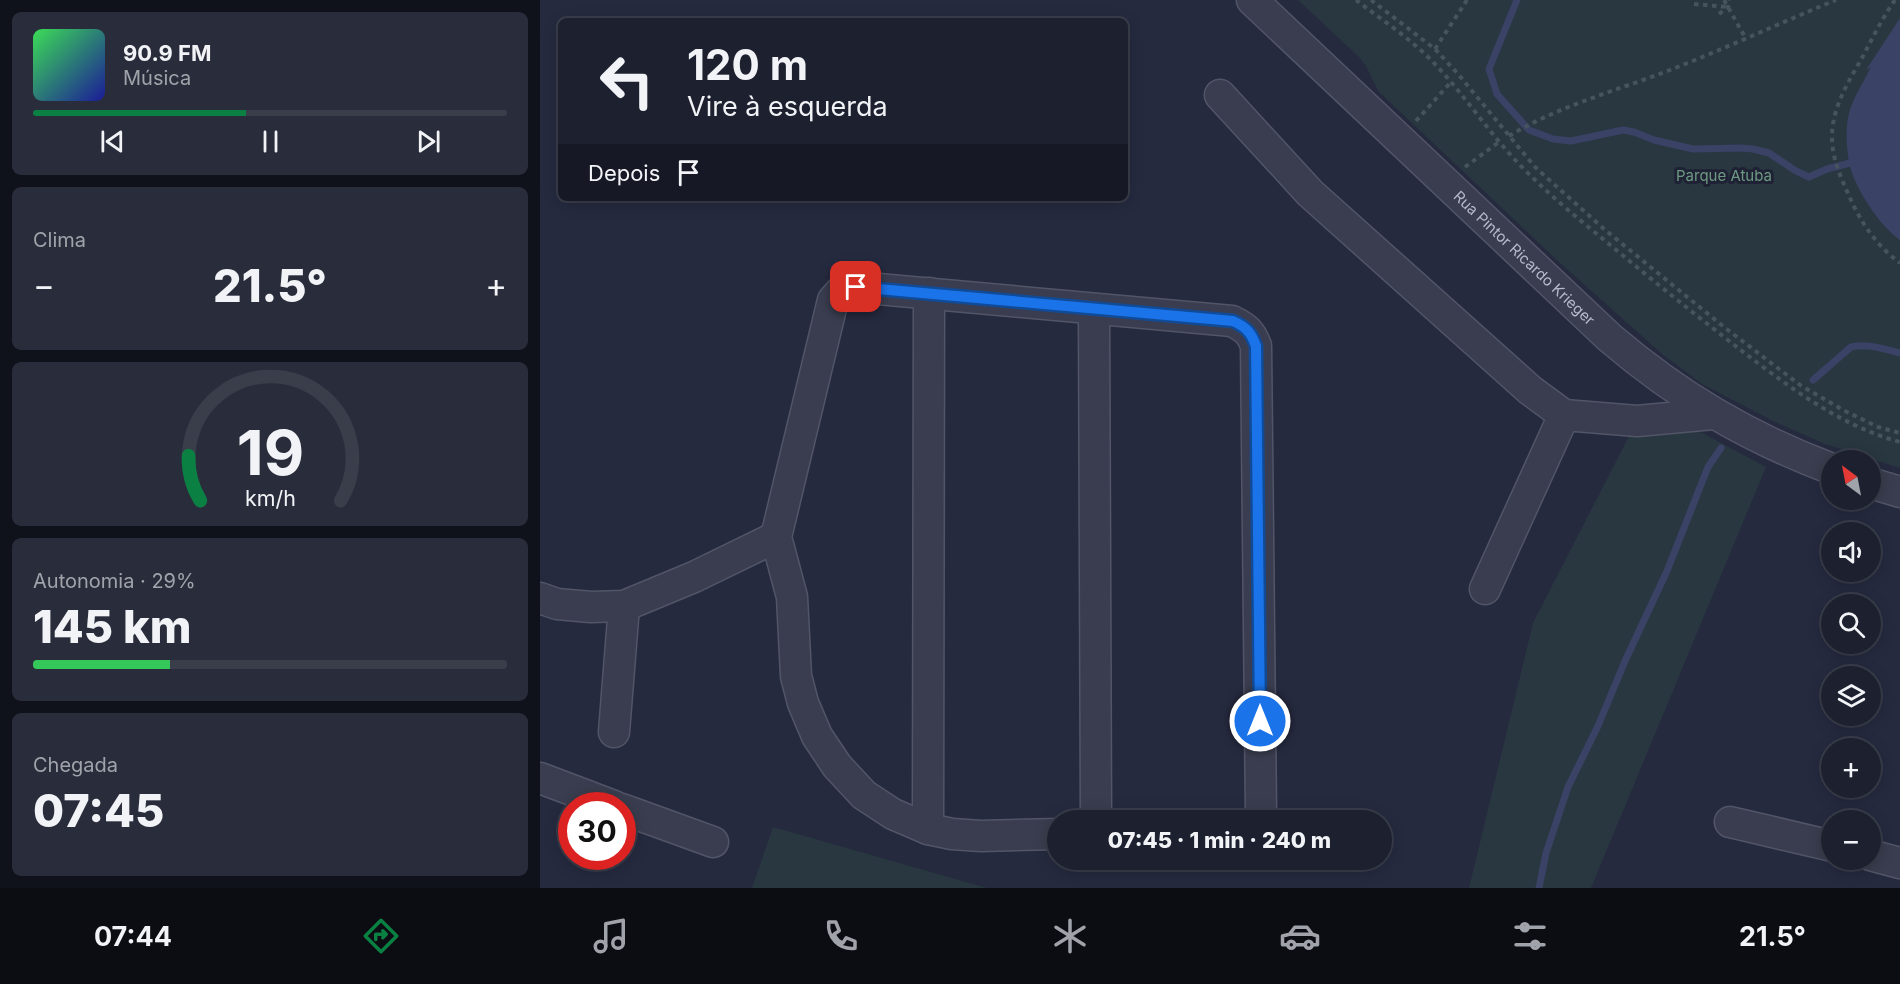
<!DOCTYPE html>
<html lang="pt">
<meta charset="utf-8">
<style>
body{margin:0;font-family:Inter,sans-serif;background:#292d3b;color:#f1f3f6;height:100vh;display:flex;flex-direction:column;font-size:22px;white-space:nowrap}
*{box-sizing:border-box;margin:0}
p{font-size:20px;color:#a0a3aa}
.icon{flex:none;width:33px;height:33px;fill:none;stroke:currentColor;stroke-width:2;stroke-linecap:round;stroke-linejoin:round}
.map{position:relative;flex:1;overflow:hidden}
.side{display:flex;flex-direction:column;gap:12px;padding:12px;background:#0f121a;width:540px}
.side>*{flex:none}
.top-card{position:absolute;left:18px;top:18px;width:570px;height:183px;border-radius:9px;box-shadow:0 3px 15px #0003,0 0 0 2px #3a3e4b;background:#1c202f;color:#f1f3f6;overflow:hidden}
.needle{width:39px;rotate:328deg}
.fabs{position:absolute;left:1281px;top:450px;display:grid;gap:12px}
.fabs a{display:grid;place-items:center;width:60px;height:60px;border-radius:50%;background:#1c202f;box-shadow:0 3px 15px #0003,0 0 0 2px #3a3e4b;font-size:30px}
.speed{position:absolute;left:18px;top:792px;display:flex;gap:12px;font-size:30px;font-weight:700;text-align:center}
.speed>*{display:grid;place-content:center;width:78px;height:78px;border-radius:50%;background:#1c202f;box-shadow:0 3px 15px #0003,0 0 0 2px #3a3e4b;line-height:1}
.speed .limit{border:9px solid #d22;background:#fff;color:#111}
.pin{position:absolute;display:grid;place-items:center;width:51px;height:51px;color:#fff;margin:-26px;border-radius:12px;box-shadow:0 3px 9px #0006}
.me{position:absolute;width:66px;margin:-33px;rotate:0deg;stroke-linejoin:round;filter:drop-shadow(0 0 4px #0008)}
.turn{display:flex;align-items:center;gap:21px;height:126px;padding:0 30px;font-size:27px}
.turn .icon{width:78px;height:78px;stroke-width:2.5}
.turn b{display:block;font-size:42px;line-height:51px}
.then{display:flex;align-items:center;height:57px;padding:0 30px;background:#0003;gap:12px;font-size:22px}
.big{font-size:45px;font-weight:800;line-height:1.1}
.side .card{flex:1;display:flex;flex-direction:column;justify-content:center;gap:9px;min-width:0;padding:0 21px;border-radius:9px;background:#292d3b}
.side .dial{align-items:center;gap:0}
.dial svg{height:156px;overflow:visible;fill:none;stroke:#3a3e4b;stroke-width:7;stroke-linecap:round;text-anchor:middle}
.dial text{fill:#f1f3f6;stroke:none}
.song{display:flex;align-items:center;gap:18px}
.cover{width:72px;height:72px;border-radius:9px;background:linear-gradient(135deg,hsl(130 70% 55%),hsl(240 70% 35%))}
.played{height:6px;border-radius:3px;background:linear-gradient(90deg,#0b8043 45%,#3a3e4b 45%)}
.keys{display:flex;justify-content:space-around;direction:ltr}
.heat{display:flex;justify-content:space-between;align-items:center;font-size:33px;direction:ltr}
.charge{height:9px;border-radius:4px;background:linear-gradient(90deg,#34c759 29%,#3a3e4b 0)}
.trip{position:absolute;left:507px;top:810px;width:345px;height:60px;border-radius:30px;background:#1c202f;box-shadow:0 3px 15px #0003,0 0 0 2px #3a3e4b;font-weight:800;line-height:60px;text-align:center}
.dock{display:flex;height:96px;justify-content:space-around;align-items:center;background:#0b0d13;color:#a0a3aa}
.dock .icon{width:42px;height:42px}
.dock .current{color:#0b8043}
.dock b{font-size:27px;color:#f1f3f6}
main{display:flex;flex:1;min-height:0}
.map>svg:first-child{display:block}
</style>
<main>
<section class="side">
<div class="card">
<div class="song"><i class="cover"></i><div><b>90.9 FM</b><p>Música</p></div></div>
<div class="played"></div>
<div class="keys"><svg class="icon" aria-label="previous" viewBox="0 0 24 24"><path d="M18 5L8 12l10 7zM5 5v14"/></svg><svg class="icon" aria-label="pause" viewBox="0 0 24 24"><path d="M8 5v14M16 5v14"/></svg><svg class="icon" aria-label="next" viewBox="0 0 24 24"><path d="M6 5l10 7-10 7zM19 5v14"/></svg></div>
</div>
<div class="card"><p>Clima</p>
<div class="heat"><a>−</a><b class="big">21.5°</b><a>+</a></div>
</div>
<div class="card dial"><svg viewBox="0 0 100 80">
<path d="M14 69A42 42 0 1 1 86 69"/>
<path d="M14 69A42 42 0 0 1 8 46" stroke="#0b8043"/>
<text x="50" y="56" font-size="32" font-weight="700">19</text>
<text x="50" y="72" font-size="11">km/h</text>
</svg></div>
<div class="card"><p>Autonomia · 29%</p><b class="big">145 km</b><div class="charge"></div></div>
<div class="card"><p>Chegada</p><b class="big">07:45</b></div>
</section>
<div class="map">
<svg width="1360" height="888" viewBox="0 0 1360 888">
<rect width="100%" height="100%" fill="#262a3f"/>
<path fill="#283740" d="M758,0H1360V468L1285,444L1233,421L1162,384L1122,354L1020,263L838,91L826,66L820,58Z
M1106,403L1226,467L1051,888H929L993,623Z
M233,827L447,888H212Z"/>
<path fill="#3a4266" d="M1360,18V240C1341,227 1320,195 1312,173C1307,159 1305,132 1308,118C1311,100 1323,84 1331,67L1326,70Z"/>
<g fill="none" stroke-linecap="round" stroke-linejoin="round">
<path stroke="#3a4266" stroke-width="7" d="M977,0L949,69L957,94L989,130L1013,139L1031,141L1083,130L1094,132L1114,140L1153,149L1201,148L1213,149L1229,153L1256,171L1269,177L1287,169L1310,163
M1273,380L1311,347C1327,343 1344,349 1360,353
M999,888L1006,853L1028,787L1058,726L1085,661L1127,571L1168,467L1181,448"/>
<defs>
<g id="minor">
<path id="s1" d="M712,0L1070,338C1138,396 1207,437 1292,469"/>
<path d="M680,95L770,193L990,390L1024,415L1097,421L1173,414"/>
<path d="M554,309L556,820"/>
<path d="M1330,483L1360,492"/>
<path d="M945,589L1024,415"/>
<path d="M0,598L17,604L51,607L84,606L154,577L236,537"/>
<path d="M74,732L84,606"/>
<path d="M0,778L74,806"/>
<path d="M82,809L173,842"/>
<path d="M1190,822L1292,846"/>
<path d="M388,829L389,293"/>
<path d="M518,834L441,836L412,834L388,829L353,814L324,795L297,766L277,736L263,703L256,676L252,597L236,537L293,300L303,289L316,287L692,321C706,328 711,332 716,346L721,815L718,820"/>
<path d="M1330,855L1360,863"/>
</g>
</defs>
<use href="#minor" stroke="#525567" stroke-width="33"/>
<path stroke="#46545d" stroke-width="4" stroke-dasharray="4.5 4.5" stroke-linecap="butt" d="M816,0C842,20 871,39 894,63C928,99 955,142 991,176C1021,206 1055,232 1087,259C1122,288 1157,316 1193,344C1242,382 1299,426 1360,442
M831,0L895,49L918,74L995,167L1064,229L1184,327L1260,385L1303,410L1338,427L1360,433
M1184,0L1206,39
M1355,0C1343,17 1333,37 1323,56C1309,81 1292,107 1292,137C1292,159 1301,178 1310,198C1321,223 1338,247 1360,263
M1154,4L1187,7
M1179,14L1188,7L1189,0
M895,49L927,0
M876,121L911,82
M969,136C1020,105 1080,90 1135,68C1189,47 1242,22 1296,0
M925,167L959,142"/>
<use href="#minor" stroke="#3a3d4f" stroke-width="30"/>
</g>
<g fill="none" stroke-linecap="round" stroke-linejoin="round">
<defs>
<path id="route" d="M316,287L693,321C706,327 711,332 716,346L720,721"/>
</defs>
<use href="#route" stroke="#114b97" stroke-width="15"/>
<use href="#route" stroke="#1a73e8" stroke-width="10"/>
</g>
<g text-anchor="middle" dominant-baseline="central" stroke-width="6" stroke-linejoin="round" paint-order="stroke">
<g font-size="15" fill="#6e9a83" stroke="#1f2234">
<text x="1184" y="175">Parque Atuba</text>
</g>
<g font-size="15" fill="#b6b9ca" stroke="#1f2234">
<text stroke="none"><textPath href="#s1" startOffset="375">Rua Pintor Ricardo Krieger</textPath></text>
</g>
</g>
</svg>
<div class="fabs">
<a><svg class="needle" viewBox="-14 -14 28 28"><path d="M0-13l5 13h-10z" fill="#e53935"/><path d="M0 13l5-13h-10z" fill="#a0a3aa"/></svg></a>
<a><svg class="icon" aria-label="sound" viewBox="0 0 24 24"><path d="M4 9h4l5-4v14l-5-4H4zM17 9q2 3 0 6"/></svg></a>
<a><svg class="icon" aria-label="search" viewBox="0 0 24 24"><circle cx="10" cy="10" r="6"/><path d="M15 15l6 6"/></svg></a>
<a><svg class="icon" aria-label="layers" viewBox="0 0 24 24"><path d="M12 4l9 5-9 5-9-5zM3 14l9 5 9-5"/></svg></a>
<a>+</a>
<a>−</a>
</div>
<div class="speed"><div class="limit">30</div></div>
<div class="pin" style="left:316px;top:287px;background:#d93025"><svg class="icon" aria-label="arrive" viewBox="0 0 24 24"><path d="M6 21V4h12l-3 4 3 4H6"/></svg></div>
<svg class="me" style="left:720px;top:721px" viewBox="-20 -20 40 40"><circle r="17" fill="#1a73e8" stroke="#fff" stroke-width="3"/><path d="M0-11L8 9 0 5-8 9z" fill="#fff"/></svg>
<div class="trip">07:45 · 1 min · 240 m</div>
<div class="top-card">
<div class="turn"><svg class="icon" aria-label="left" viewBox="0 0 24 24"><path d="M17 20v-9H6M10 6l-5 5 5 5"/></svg><div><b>120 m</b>Vire à esquerda</div></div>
<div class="then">Depois<svg class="icon" aria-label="arrive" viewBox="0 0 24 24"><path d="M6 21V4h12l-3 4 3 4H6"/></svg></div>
</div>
</div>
</main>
<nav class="dock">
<b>07:44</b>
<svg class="icon current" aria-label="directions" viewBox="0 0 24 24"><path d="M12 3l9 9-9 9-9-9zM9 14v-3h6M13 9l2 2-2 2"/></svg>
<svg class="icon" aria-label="music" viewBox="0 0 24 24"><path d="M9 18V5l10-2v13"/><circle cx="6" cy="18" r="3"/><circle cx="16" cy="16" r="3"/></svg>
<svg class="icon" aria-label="phone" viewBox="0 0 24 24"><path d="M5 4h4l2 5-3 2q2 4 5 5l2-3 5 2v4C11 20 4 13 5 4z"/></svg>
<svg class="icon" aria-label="climate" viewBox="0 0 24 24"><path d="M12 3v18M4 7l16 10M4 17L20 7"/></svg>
<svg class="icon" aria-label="car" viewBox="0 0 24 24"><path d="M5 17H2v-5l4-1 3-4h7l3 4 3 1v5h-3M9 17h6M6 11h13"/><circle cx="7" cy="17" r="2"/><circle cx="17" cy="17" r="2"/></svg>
<svg class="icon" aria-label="filters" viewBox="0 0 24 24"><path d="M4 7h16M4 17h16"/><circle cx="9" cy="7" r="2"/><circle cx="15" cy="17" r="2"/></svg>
<b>21.5°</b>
</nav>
